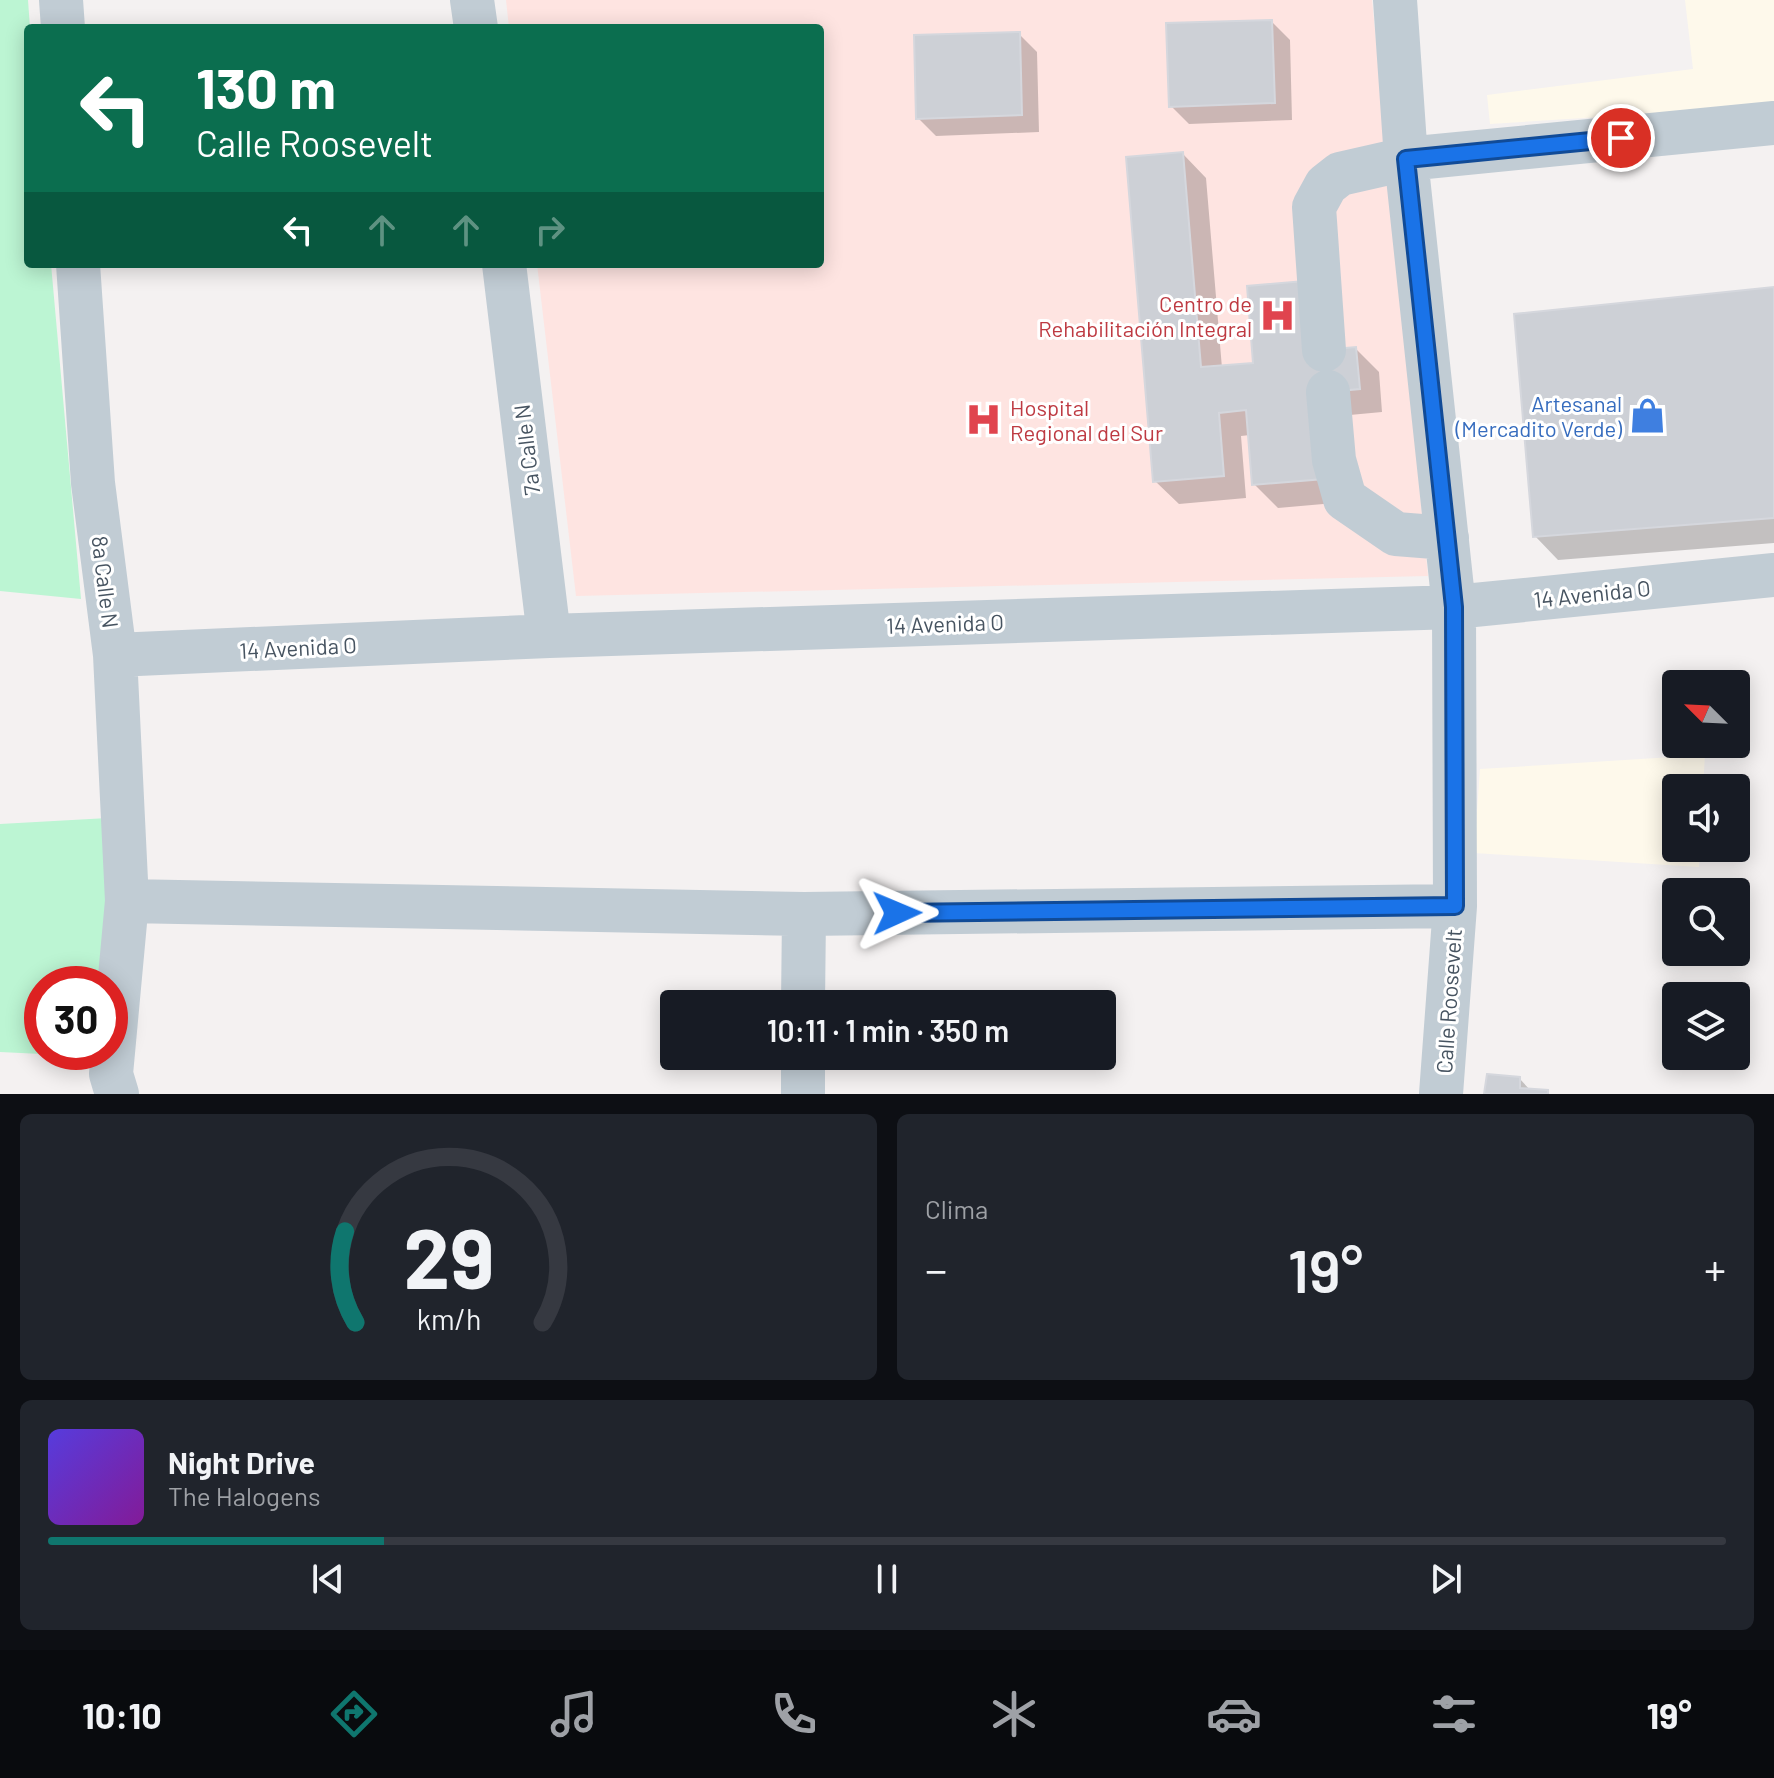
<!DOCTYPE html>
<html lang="es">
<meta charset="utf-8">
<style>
body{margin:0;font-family:Barlow,sans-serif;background:#20242c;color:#f1f3f6;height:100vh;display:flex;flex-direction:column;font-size:30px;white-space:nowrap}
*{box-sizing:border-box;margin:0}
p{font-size:26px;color:#9ea1a6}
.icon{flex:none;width:44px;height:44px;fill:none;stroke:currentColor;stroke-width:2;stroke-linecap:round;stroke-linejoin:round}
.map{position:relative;height:1094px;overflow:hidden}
.side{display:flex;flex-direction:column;gap:20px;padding:20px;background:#0d0f14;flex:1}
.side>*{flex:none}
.hud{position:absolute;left:24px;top:24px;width:800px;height:244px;border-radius:8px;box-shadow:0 4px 20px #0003;background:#0b6e4f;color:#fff;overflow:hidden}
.needle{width:52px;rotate:294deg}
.buttons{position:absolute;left:1662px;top:670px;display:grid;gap:16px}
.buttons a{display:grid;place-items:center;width:88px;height:88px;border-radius:8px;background:#171b24;box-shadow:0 4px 20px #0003;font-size:40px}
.speed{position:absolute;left:24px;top:966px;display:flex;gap:16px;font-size:40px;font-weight:700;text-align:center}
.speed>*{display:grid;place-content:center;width:104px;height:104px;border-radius:50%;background:#171b24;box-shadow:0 4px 20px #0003;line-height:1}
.speed .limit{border:12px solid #d22;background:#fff;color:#111}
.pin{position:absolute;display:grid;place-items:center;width:68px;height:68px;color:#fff;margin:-34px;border:4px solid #fff;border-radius:50%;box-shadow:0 2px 8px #0007}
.me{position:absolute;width:88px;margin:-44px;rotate:89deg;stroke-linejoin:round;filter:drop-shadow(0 0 6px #0008)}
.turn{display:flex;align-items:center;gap:28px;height:168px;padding:0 40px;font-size:36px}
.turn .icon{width:104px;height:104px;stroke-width:2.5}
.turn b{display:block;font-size:56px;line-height:68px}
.lanes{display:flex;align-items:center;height:76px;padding:0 40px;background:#0003;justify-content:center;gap:40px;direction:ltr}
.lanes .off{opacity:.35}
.big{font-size:60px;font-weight:600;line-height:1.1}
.side .tile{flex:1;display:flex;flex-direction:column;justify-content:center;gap:12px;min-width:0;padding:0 28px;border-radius:12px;background:#20242c}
.side .dial{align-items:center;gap:0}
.dial svg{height:208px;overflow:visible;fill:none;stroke:#363941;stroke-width:7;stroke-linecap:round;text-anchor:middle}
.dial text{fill:#f1f3f6;stroke:none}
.song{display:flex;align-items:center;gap:24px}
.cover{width:96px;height:96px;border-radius:12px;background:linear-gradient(135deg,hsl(250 70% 55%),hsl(290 70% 35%))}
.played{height:8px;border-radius:4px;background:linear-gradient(90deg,#0f766e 20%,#363941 20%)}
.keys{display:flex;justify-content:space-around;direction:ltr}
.heat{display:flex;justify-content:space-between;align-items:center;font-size:44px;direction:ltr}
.side .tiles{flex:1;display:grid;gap:20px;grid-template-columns:1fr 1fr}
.tile:last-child{grid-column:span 2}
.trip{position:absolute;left:660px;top:990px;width:456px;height:80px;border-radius:8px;background:#171b24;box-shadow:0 4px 20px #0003;font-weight:600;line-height:80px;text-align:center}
.dock{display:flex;height:128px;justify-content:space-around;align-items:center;background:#090b0e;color:#9ea1a6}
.dock .icon{width:56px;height:56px}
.dock .selected{color:#0f766e}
.dock b{font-size:36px;color:#f1f3f6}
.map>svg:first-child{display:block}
</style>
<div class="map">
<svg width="1774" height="1094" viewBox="0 0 1774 1094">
<rect width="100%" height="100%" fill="#f4f1f1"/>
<path fill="#fef9eb" d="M1685,0H1774V106L1490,124L1487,95L1693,69Z
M1705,755L1703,788H1676V848H1700L1699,867L1474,853L1480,769Z"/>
<path fill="#fee4e1" d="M506,0H1372L1428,576L576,596L537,264H820V28H509Z"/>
<path fill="#bcf5d3" d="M0,0H28L30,28H28V264H51L81,599L0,591Z
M108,818L105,984H42V1052H103V1057L0,1052V824Z"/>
<path fill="#0003" d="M1272,22L1290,40L1292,120L1189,124L1171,106Z
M1019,34L1037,52L1039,132L936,136L918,118Z
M1183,154L1206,178L1222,368L1356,349L1379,372L1382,412L1339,416L1346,502L1278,508L1254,484L1250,435L1241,436L1246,498L1179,504L1155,481Z
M1774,289V543L1558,560L1535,536Z
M1519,1078L1531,1091L1549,1094H1486Z"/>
<path fill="#cdd0d6" stroke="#d5d7dd" stroke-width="2" d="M1272,20L1275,103L1169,107L1166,23Z
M1020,32L1022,115L916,119L914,35Z
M1183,152L1201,367L1253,363L1247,286L1304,281L1310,351L1356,347L1360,389L1317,393L1324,479L1252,485L1246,410L1219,413L1224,476L1153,482L1126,157Z
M1774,287V518L1533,537L1514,314Z
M1487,1074L1520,1077V1088L1548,1090V1094H1484Z"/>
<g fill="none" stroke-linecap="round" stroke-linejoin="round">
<path stroke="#c1ccd4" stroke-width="44" d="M61,0L63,28
M472,0L476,28
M1395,0L1406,159L1454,607L1455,906L1441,1094
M78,264L93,483L115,655L127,901L111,1074L117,1094
M504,264L549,636
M1324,350L1314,207L1326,185L1340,174L1406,159L1774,123
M1328,392L1334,460L1345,499L1396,534L1447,538
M115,655L549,636L1454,607L1774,575
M127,901L804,914L1455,906
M803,1004L804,914
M803,1094V1056"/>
</g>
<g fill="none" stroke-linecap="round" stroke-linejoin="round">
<defs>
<path id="route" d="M897,913L1455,906L1454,607L1406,159L1621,138"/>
</defs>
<use href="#route" stroke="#114b97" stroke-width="20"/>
<use href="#route" stroke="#1a73e8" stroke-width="14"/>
</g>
<defs>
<symbol id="hospital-bare" viewBox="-9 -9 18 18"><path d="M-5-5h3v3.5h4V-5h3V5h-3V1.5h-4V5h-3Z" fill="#e0444e" stroke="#fff" stroke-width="2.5" paint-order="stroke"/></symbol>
<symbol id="shop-bare" viewBox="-9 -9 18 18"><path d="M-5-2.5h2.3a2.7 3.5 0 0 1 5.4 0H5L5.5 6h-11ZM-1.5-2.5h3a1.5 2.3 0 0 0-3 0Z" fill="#3f7fe0" stroke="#fff" stroke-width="2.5" paint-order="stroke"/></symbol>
</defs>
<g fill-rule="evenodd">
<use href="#hospital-bare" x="1252" y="290" width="51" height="51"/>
<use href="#shop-bare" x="1622" y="390" width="51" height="51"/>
<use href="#hospital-bare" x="958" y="394" width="51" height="51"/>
</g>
<g text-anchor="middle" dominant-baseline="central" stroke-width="6" stroke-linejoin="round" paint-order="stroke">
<g font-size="22" fill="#be3a42" stroke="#fff" text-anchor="end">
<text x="1252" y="303">Centro de<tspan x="1252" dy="25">Rehabilitación Integral</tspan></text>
<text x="1010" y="407" text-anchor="start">Hospital<tspan x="1010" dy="25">Regional del Sur</tspan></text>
</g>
<g font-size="22" fill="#366cbe" stroke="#fff" text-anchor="end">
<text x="1622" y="403">Artesanal<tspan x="1622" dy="25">(Mercadito Verde)</tspan></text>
</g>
<g font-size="22" fill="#475461" stroke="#fff">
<text transform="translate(526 450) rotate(-97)">7a Calle N</text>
<text transform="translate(106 582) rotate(83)">8a Calle N</text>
<text transform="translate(1592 593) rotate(-6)">14 Avenida O</text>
<text transform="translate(945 623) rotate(-2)">14 Avenida O</text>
<text transform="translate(298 647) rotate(-3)">14 Avenida O</text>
<text transform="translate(1448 1001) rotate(-86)">Calle Roosevelt</text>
</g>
</g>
</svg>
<div class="buttons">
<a><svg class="needle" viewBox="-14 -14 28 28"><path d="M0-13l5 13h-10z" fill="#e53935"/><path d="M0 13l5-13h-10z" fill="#9ea1a6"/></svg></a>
<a><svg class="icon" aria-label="sound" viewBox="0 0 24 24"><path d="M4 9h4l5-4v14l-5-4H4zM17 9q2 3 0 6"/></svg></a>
<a><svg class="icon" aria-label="search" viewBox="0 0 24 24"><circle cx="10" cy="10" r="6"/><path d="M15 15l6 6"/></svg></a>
<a><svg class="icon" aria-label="layers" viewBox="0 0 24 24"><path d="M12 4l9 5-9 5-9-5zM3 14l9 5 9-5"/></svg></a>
</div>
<div class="speed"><div class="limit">30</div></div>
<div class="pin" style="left:1621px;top:138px;background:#d93025"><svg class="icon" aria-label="arrive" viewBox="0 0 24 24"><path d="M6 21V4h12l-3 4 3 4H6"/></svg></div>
<svg class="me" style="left:897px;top:913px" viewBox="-20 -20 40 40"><path d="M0-17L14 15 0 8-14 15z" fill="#1a73e8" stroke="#fff" stroke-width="4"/></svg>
<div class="trip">10:11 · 1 min · 350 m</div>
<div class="hud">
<div class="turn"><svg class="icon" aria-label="left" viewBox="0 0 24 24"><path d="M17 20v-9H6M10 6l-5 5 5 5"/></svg><div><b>130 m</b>Calle Roosevelt</div></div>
<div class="lanes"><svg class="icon" aria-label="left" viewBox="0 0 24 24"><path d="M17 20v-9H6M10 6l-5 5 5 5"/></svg><svg class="icon off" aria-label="ahead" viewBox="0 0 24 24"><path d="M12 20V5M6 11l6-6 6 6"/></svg><svg class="icon off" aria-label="ahead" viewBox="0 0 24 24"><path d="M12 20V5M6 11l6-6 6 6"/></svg><svg class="icon off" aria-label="right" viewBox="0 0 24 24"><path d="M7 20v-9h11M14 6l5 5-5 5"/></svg></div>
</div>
</div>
<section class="side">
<div class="tiles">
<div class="tile dial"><svg viewBox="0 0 100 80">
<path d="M14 69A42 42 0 1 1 86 69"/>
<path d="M14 69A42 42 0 0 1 10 34" stroke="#0f766e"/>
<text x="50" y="56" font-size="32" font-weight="700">29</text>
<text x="50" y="72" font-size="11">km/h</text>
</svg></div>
<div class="tile"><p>Clima</p>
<div class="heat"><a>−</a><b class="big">19°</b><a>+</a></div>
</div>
<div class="tile">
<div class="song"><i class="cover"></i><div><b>Night Drive</b><p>The Halogens</p></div></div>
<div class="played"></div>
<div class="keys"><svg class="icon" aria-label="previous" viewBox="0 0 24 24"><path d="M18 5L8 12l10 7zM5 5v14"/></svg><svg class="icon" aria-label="pause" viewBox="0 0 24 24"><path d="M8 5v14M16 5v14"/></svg><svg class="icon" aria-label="next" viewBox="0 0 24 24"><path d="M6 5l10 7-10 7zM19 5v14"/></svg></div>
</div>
</div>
</section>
<nav class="dock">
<b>10:10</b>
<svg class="icon selected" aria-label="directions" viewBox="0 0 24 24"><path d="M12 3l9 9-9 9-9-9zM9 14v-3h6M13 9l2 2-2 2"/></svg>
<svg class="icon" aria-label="music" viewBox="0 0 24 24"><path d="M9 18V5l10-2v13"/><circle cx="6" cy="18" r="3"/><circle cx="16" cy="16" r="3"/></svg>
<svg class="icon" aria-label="phone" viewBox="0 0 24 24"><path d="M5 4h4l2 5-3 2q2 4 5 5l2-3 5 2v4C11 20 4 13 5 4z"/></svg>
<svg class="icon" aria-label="climate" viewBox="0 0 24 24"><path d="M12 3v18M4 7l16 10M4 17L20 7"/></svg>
<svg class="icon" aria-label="car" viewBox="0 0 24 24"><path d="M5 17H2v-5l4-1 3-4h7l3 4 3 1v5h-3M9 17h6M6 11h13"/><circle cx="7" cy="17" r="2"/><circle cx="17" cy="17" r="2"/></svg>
<svg class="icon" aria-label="filters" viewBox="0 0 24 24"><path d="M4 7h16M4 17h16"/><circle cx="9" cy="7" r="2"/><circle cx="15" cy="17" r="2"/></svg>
<b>19°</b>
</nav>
